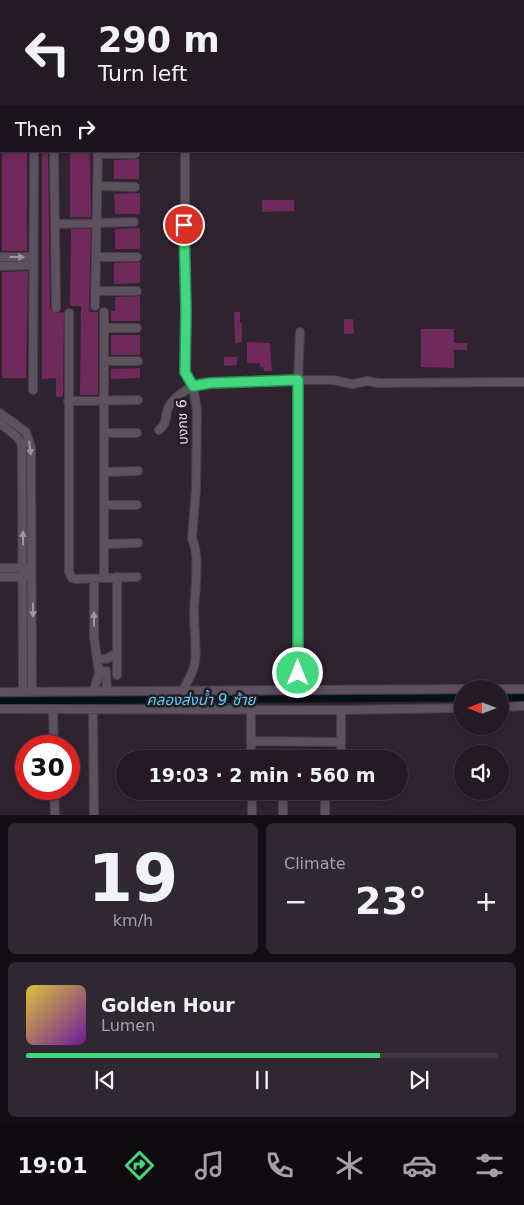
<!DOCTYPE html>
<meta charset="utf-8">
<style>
body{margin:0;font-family:"DejaVu Sans","Noto Sans Thai",sans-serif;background:#2f2731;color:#f1f3f6;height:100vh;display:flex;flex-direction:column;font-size:19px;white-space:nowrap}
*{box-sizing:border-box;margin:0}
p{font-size:16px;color:#a3a1a6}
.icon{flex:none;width:28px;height:28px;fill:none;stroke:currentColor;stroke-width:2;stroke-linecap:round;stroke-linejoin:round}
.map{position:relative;height:815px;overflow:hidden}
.panel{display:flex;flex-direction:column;gap:8px;padding:8px;background:#130e14;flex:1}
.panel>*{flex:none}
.top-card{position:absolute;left:0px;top:0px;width:525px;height:152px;box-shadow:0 2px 8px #0003,0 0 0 1px #403841;background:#231a24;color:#f1f3f6;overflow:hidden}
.needle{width:32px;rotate:270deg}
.buttons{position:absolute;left:454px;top:680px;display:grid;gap:10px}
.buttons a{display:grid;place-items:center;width:55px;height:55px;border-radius:50%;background:#231a24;box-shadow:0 2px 8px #0003,0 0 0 1px #403841;font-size:25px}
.speed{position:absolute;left:15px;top:735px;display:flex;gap:10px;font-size:25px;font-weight:700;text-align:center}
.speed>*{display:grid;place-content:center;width:65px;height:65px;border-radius:50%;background:#231a24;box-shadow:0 2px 8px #0003,0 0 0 1px #403841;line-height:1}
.speed .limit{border:8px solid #d22;background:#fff;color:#111}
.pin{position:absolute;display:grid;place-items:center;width:42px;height:42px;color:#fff;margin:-21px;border:2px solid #fff;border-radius:50%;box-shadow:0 1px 5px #0007}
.me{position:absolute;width:55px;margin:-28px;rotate:0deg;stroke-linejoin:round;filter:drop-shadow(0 0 4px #0008)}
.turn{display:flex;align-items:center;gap:18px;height:105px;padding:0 15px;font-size:22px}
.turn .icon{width:65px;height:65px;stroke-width:2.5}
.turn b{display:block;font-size:35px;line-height:42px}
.then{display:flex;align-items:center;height:48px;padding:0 15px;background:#0003;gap:10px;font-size:19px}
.big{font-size:38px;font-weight:700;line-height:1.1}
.panel .card{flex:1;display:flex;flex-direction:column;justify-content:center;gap:8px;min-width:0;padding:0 18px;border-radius:8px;background:#2f2731}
.panel .dial{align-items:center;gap:0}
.dial b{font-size:65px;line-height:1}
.song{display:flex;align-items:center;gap:15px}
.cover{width:60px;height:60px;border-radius:8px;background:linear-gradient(135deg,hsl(50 70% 55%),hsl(280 70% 35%))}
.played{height:5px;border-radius:2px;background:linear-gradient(90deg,#41d77c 75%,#403841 75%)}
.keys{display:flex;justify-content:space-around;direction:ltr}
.heat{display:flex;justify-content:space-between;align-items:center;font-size:28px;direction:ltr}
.panel .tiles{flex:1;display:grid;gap:8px;grid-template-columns:1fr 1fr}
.card:last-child{grid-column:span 2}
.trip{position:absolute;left:116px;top:750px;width:292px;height:50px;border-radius:25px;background:#231a24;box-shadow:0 2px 8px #0003,0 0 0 1px #403841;font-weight:700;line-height:50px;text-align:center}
.tabs{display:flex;height:80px;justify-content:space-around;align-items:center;background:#0e0a0e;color:#a3a1a6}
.tabs .icon{width:35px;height:35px}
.tabs .current{color:#41d77c}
.tabs b{font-size:22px;color:#f1f3f6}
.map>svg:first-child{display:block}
</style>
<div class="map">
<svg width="524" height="815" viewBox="0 0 524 815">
<rect width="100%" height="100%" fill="#2f2330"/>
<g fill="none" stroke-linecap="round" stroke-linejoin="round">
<path stroke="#031216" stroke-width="7" d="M500,698H524
M0,701L462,698"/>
</g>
<path fill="#70295b" d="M2,151H27V251H2Z
M42,151H48L50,308L54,313L64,312L63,397H56V378L42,379Z
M70,151H90L91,217H70Z
M139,159V179H114V160Z
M140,193V214H115L114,194Z
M262,200H294V211L262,212Z
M140,228V249H115V229Z
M71,229H91L89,306L90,312H98V395H80L81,306H70Z
M140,262V283L114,284V263Z
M28,271L26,378H2V272Z
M140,296V321H111V311H115V297Z
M234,312H240V323H242V342L235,343Z
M344,319H353L354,334H344Z
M421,329H454V343H467V350H454V368L421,367Z
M111,335H140V355H111Z
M247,342L270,343L272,371H264L263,367H260V363H247Z
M224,357H237V365L224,366Z
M140,368V378L111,379V369Z"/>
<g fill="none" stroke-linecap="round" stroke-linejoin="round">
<defs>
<path id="street" d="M17,1V0
M52,1V0
M101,1V0
M186,1V0
M0,80H1
M54,151L56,308
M97,154H135
M97,186L135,187
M55,224L134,222
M0,257H33
M96,257H137
M0,266L33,265
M95,291H137
M95,306L98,151
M104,312V578
M69,313V572L72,578L76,579L137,577
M104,328H137
M104,361H138
M33,390L34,151
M68,401L138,400
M0,413L26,432L31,447L32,692
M0,423L17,437L22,444L23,692
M159,430C169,421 164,418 168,408C173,397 190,386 201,383L298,380H332L353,384L367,381L379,383L524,382
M104,433H137
M104,472L138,471
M105,505H137
M105,544L138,543
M0,568H28
M0,577H28
M117,577V675
M98,659H106L117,653
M106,671L107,691
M492,689H524
M298,690V380L300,332
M183,691C187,681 194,672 195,662C197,647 194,631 194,615C194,592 201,559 192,538L196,489L197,410L193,386L185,372V151
M0,692L462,689
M93,692L99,673L94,637V579
M500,707L524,706
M0,709L341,710L462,708
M53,709L54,746
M93,709L94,815
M251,709V759
M341,710V759
M251,741L341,742
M54,789L55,815
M252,791V815
M283,815V791
M325,815V791"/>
</defs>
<use href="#street" stroke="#483e49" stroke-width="10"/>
<use href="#street" stroke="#5d505f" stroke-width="8"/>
</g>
<defs><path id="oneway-solid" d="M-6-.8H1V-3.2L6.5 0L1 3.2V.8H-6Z" transform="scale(1.25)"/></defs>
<g fill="#a096a1">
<use href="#oneway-solid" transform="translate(17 257)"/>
<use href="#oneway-solid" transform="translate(30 448) rotate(83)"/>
<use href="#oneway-solid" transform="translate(23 538) rotate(-90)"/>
<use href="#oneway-solid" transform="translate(33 610) rotate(90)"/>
<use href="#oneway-solid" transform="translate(94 619) rotate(-90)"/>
</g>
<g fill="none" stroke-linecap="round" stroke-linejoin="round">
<defs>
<path id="route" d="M184,225L186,310L185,372L193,386L210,383L298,380V673"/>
</defs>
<use href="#route" stroke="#2a8c51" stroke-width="12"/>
<use href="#route" stroke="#41d77c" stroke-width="9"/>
</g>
<g text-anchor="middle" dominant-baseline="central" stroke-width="5" stroke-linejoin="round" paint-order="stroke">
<g font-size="14" fill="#e3dbe3" stroke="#251a26">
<text transform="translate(182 422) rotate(-92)">บงกช 6</text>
</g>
<g font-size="15" font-style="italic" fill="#53d3f2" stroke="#251a26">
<text x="201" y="700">คลองส่งน้ำ 9 ซ้าย</text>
</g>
</g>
</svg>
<div class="buttons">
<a><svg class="needle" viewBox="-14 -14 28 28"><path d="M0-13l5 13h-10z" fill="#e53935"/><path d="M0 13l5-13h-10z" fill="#a3a1a6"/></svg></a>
<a><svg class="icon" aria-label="sound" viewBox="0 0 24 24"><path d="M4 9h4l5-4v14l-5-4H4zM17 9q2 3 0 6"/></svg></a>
</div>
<div class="speed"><div class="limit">30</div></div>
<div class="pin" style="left:184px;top:225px;background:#d93025"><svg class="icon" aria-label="arrive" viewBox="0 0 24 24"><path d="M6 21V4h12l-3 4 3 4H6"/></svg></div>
<svg class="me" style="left:298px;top:673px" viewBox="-20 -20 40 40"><circle r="17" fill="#41d77c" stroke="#fff" stroke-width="3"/><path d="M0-11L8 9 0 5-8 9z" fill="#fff"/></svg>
<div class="trip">19:03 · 2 min · 560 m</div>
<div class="top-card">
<div class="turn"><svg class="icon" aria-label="left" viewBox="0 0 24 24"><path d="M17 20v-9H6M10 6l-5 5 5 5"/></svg><div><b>290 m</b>Turn left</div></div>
<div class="then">Then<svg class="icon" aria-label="right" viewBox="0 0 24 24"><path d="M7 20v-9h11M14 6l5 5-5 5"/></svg></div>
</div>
</div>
<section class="panel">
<div class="tiles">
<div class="card dial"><b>19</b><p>km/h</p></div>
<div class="card"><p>Climate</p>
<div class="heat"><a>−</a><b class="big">23°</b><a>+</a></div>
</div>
<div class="card">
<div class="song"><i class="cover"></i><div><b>Golden Hour</b><p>Lumen</p></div></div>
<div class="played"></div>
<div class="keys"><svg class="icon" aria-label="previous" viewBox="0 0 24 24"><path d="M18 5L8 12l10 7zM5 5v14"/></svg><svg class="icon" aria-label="pause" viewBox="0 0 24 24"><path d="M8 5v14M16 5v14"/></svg><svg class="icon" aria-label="next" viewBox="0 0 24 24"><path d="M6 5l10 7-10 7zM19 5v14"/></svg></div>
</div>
</div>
</section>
<nav class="tabs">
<b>19:01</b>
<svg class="icon current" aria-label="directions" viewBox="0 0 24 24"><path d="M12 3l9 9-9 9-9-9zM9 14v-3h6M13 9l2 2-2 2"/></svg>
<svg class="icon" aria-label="music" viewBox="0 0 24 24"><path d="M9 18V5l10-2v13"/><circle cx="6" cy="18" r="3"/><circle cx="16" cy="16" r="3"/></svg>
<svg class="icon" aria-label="phone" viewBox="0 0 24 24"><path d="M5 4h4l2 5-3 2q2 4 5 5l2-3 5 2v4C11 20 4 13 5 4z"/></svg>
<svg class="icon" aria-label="climate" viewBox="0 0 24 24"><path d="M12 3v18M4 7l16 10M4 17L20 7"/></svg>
<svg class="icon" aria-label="car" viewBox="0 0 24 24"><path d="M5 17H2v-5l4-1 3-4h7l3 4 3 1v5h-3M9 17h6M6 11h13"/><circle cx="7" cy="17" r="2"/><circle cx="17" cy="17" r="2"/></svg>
<svg class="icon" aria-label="filters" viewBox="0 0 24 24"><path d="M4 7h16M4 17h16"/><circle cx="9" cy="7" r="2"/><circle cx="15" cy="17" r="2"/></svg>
</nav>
